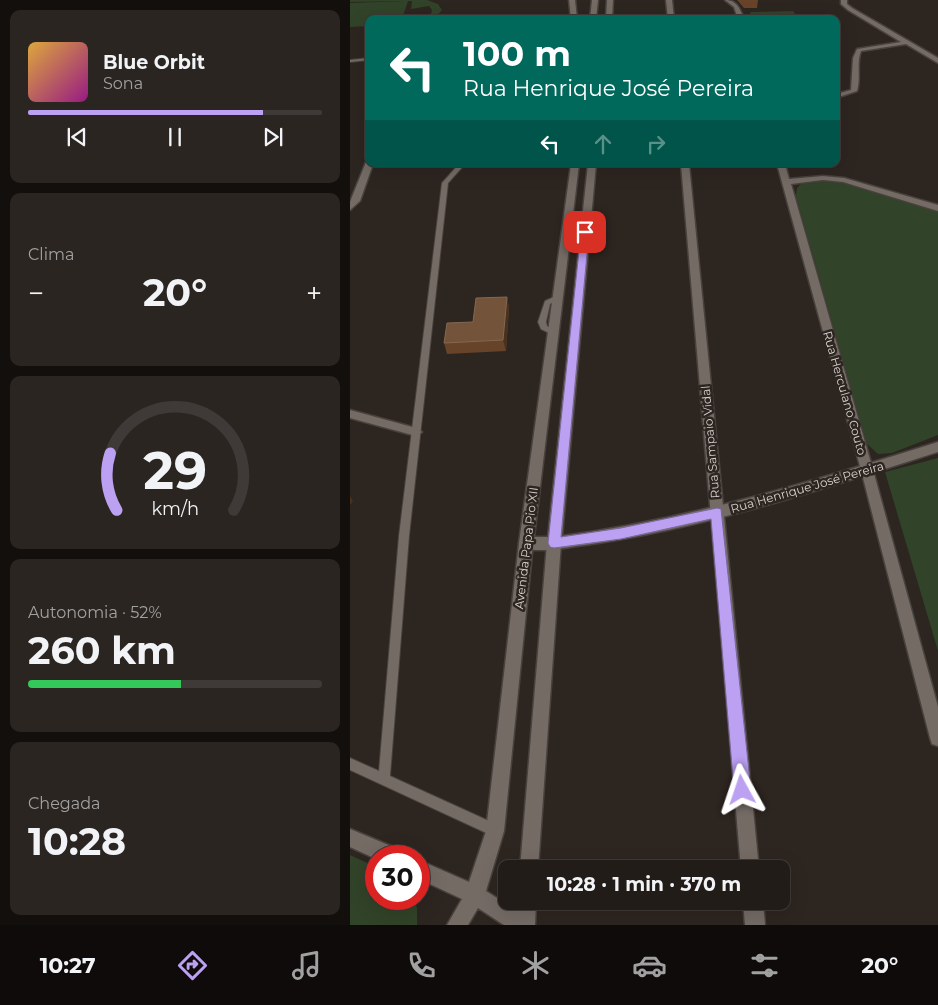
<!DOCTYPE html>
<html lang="pt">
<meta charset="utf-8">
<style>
body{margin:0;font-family:Montserrat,sans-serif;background:#2a2521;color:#f1f3f6;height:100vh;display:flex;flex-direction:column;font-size:19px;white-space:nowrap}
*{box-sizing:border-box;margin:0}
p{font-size:16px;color:#a2a1a2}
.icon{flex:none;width:28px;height:28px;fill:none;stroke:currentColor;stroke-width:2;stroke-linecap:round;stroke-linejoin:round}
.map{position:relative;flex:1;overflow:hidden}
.side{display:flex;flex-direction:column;gap:10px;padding:10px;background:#130f0d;width:350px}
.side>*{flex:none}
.guide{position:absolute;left:15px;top:15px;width:475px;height:152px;border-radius:10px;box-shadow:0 5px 20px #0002,0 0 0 1px #3f3a37;background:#00695c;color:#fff;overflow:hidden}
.speed{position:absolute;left:15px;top:845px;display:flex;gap:10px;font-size:25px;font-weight:700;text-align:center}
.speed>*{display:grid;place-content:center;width:65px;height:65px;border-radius:50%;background:#221c18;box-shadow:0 5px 20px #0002,0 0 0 1px #3f3a37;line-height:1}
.speed .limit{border:8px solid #d22;background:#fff;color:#111}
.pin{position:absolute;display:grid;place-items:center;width:42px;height:42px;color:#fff;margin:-21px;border-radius:10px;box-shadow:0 2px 8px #0006}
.me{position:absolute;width:55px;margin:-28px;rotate:355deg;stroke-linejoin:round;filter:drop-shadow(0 0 4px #0008)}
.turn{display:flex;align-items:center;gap:18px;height:105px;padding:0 15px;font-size:22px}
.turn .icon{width:65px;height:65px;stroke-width:2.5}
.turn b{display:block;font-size:35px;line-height:42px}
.lanes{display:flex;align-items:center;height:48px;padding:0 15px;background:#0003;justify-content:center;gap:25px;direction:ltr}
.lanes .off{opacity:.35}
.big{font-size:38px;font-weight:700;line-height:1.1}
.side .tile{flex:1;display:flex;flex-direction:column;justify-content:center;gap:8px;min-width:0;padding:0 18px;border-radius:10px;background:#2a2521}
.side .dial{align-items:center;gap:0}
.dial svg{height:130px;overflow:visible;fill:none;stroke:#3f3a37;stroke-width:7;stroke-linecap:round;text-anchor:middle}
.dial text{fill:#f1f3f6;stroke:none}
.song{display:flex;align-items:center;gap:15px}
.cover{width:60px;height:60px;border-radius:8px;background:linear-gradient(135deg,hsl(40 70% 55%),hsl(310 70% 35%))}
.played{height:5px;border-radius:2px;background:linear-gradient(90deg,#bca0f2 80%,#3f3a37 80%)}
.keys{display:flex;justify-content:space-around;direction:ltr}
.heat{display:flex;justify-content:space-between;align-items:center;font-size:28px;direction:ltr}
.charge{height:8px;border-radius:4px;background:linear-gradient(90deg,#34c759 52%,#3f3a37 0)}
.trip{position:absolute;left:148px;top:860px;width:292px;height:50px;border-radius:10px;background:#221c18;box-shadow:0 5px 20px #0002,0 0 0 1px #3f3a37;font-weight:700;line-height:50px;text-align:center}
.menu{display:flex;height:80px;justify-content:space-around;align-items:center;background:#0e0b0a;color:#a2a1a2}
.menu .icon{width:35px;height:35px}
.menu .active{color:#bca0f2}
.menu b{font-size:22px;color:#f1f3f6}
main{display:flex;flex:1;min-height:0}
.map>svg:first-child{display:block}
</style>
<main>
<section class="side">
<div class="tile">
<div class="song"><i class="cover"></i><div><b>Blue Orbit</b><p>Sona</p></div></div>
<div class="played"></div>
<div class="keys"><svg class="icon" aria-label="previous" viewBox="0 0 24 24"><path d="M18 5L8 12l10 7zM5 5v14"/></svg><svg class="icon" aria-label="pause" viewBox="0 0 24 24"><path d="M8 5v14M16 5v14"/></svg><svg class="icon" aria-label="next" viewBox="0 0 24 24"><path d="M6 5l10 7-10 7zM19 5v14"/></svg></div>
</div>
<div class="tile"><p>Clima</p>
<div class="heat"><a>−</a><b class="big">20°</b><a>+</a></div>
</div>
<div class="tile dial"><svg viewBox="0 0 100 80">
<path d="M14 69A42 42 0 1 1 86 69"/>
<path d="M14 69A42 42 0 0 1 10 34" stroke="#bca0f2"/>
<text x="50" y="56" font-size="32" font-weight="700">29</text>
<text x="50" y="72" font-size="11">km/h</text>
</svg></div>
<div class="tile"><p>Autonomia · 52%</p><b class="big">260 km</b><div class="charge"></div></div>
<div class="tile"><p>Chegada</p><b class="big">10:28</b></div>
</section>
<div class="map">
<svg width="588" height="925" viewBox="0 0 588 925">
<rect width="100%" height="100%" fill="#2d2520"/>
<path fill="#314328" d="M0,0H77L88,4L92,10L84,19H74L78,16H56V15L81,14L82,10L79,6L61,9L62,1H58L52,19H19V26L0,27V3L55,1L0,2Z
M443,11L449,19H403L400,12Z
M483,180L588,212V435L542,453L528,454L517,444L446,196L447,188L452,183Z
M588,458V651L535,472Z
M0,855L26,867V899H64L67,908V925H0Z"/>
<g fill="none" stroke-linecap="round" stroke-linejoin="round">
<defs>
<path id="service" d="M19,58V60L0,62V60Z
M109,164H115L98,183L59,536L40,776L150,826L151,831L150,836L145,837L0,770V758L29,771L49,536L92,183Z
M206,296H210L211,298L200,304L196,322L197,326L207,333L203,335L191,329L188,322L195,301Z"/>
<path id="pedestrian" d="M219,0H225L227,19H221Z"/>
<path id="minor" d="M316,0H322L324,19H318Z
M375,0C387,0 390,9 394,19H388L384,7Z
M491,0H497V4L502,8L588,58V63L556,44L511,51C506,64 511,78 507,91L486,98V94L501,90L503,58L507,49L551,42L498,10L491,4Z
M16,162L23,164L10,201L0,210V202Z
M331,164H339L409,869H391Z
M427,164H435L439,179L473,176L494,178L588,205V211L493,182L473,180L441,184L523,470L588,707V746L582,744L580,738L511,470Z
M0,410L66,428L72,432L66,436L0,418Z
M176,537L181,539L183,543L154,831L136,891L166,910V901H186L185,925H154L128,908L118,925H97L112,899L69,879V860L119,882L136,831L169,543L171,539Z
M204,537L209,539L211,543L188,869H170L197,543L199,539Z
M0,829L48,849L50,856H26V859L0,847Z
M393,901H413L415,925H395Z"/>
<path id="tertiary" d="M242,0H248L246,19H240Z
M257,0H263L262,19H256Z
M221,164H229L184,537H198L238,164H246L212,536C341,519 464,481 588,442V452C472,489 356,528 235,545C216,547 190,554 171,547L169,543Z"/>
</defs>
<use href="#service" stroke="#48413d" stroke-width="2"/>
<use href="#pedestrian" stroke="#48413d" stroke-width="3"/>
<use href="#minor" stroke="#48413d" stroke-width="3"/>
<use href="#tertiary" stroke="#48413d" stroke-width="3"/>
<use href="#service" fill="#746b65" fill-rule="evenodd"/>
<use href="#pedestrian" fill="#746b65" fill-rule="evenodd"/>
<use href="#minor" fill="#746b65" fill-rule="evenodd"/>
<use href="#tertiary" fill="#746b65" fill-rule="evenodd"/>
</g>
<path fill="#674429" d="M387,0H408L407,8H394Z
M157,297L159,308L156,351L97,354L94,343Z"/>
<path fill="#4a311e" d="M157,297L159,308L156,351L153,340Z
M0,496L3,501L0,505Z"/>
<path fill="#73533a" stroke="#836752" d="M157,297L153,340L94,343L97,323L123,322L126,298Z"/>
<path fill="#bca0f2" stroke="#7a689d" d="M235,230L239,232L211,537L271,528L367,508L371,509L401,790L398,795L392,798L387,795L384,790L361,519L271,539L204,548L200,547L198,543L231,232Z"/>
<g text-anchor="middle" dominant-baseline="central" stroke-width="5" stroke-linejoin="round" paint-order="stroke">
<g font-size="12" fill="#d8d2cf" stroke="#2d2520">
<text transform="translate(495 393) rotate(74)">Rua Herculano Couto</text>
<text transform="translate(360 442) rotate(-95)">Rua Sampaio Vidal</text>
<text transform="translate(457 487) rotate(-16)">Rua Henrique José Pereira</text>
<text transform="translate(176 548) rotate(-83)">Avenida Papa Pio XII</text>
</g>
</g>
</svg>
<div class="speed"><div class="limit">30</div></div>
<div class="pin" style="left:235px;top:232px;background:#d93025"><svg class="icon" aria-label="arrive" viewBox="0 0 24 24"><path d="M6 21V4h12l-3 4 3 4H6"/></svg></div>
<svg class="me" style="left:392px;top:790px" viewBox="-20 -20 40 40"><path d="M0-17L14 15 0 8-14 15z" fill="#bca0f2" stroke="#fff" stroke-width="4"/></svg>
<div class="trip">10:28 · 1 min · 370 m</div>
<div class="guide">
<div class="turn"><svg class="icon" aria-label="left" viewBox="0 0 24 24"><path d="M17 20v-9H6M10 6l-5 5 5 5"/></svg><div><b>100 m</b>Rua Henrique José Pereira</div></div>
<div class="lanes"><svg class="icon" aria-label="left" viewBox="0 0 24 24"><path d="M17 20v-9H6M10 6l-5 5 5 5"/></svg><svg class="icon off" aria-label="ahead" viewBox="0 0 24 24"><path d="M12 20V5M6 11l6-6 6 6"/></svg><svg class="icon off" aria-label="right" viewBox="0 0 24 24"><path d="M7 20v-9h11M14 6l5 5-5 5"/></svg></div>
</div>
</div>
</main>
<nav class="menu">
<b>10:27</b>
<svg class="icon active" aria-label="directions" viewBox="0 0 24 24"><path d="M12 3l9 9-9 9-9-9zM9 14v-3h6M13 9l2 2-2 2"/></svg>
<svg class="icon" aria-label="music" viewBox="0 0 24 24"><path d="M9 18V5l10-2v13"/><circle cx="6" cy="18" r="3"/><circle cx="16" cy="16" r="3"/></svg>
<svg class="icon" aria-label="phone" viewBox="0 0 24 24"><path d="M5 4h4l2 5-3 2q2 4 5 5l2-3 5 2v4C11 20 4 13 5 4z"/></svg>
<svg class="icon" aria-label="climate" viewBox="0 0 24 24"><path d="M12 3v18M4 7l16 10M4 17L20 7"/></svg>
<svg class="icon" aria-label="car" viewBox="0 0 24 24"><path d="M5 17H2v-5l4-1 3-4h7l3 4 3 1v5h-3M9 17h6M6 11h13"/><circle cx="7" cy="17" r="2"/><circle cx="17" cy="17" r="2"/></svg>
<svg class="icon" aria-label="filters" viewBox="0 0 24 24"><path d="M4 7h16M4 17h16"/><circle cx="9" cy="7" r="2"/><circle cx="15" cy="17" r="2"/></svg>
<b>20°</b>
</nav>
